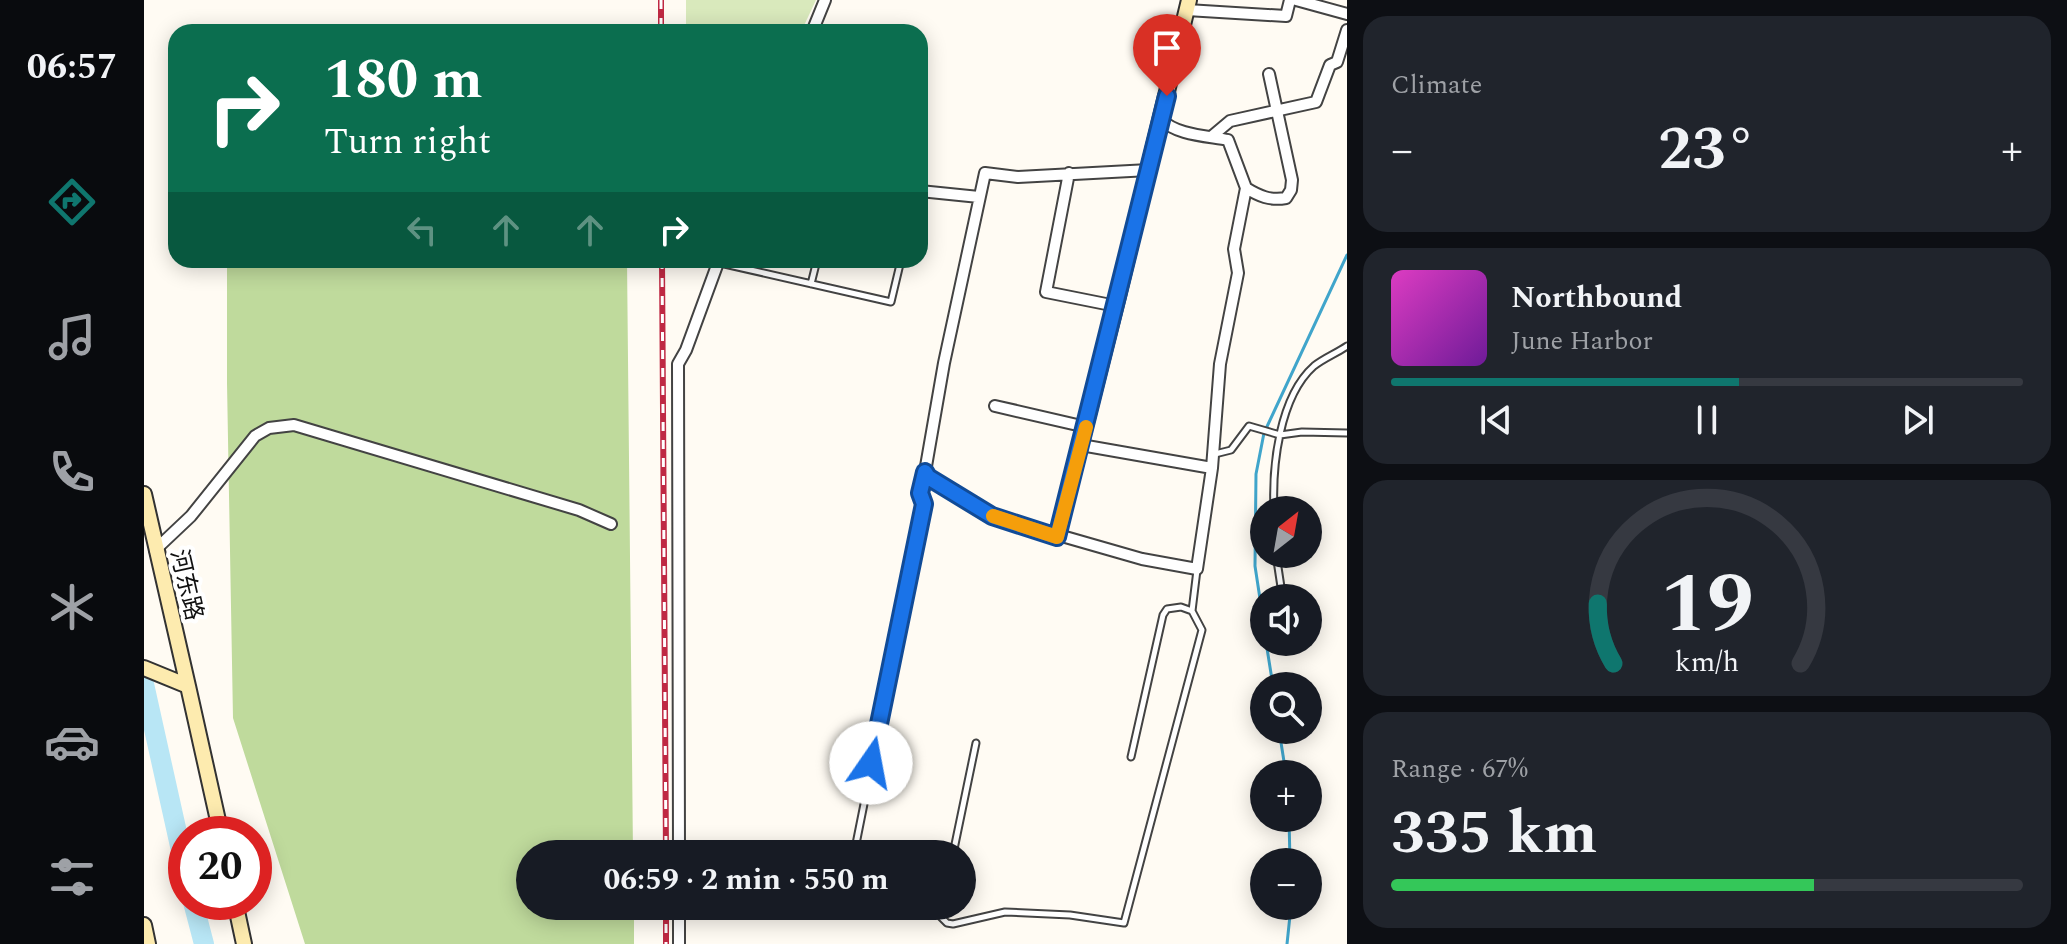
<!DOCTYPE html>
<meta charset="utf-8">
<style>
body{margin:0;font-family:Spectral,"Noto Sans SC",serif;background:#20242c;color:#f1f3f6;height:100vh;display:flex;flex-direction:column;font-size:30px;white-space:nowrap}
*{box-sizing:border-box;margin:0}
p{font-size:26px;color:#9ea1a6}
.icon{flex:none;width:44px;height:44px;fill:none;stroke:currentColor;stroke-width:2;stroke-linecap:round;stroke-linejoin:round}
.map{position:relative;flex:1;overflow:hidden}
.panel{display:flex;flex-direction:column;gap:16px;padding:16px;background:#0d0f14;width:720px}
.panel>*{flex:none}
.guide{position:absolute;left:24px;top:24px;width:760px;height:244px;border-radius:24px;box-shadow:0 4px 20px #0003;background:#0b6e4f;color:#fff;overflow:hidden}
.needle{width:52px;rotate:31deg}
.controls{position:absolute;left:1106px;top:496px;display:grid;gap:16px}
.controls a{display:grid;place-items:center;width:72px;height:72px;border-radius:50%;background:#171b24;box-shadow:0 4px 20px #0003;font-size:40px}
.speed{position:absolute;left:24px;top:816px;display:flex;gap:16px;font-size:40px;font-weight:700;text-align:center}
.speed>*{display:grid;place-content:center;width:104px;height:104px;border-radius:50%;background:#171b24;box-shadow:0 4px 20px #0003;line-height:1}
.speed .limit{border:12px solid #d22;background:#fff;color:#111}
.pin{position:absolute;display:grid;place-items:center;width:68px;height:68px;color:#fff;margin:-82px -34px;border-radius:50% 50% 50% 0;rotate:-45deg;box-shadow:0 0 8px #0007}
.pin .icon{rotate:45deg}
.me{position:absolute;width:88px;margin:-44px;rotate:12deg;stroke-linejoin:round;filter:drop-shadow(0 0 6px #0008)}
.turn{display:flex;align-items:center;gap:28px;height:168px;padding:0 24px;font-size:36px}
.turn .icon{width:104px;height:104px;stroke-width:2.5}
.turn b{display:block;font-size:56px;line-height:68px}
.lanes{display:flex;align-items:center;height:76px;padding:0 24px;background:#0003;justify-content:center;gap:40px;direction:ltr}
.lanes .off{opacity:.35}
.big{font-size:60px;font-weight:700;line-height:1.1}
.panel .tile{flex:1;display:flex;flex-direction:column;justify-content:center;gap:12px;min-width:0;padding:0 28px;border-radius:24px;background:#20242c}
.panel .dial{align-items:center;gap:0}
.dial svg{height:208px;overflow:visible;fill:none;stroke:#363941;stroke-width:7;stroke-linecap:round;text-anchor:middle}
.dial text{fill:#f1f3f6;stroke:none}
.song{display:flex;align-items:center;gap:24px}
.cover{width:96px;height:96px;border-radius:12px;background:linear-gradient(135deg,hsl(310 70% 55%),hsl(280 70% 35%))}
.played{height:8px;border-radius:4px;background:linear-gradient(90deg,#0f766e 55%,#363941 55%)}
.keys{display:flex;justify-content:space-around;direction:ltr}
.heat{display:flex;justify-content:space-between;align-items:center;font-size:44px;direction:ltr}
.charge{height:12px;border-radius:6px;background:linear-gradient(90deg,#34c759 67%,#363941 0)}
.trip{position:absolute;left:372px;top:840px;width:460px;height:80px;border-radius:40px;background:#171b24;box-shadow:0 4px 20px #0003;font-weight:700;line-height:80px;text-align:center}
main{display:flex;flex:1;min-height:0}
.tab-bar{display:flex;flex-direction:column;width:144px;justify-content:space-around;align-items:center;background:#090b0e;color:#9ea1a6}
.tab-bar .icon{width:56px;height:56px}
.tab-bar .current{color:#0f766e}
.tab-bar b{font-size:36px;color:#f1f3f6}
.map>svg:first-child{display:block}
</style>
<main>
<nav class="tab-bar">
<b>06:57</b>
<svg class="icon current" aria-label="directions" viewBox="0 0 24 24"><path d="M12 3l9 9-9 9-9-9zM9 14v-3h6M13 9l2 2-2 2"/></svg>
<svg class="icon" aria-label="music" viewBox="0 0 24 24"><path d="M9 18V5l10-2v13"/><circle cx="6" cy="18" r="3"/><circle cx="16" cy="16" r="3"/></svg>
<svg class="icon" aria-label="phone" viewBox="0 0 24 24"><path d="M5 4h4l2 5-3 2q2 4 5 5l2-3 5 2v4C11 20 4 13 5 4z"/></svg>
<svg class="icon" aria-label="climate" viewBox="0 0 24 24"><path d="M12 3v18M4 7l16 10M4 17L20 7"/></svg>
<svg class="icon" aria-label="car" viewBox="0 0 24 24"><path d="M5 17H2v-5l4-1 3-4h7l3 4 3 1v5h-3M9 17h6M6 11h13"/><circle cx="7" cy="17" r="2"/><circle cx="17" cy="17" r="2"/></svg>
<svg class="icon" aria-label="filters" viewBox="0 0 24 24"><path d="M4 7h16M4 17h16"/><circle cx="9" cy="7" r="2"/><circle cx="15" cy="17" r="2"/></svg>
</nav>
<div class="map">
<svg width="1203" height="944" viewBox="0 0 1203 944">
<rect width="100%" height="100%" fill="#fffbf3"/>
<path fill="#d9e9bc" d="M542,0H672L657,32H542Z"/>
<path fill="#bfda9c" d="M83,260H483L489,854H386V906H490V944H161L89,718L83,383Z"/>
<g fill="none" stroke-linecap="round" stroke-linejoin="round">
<path stroke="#40a5cb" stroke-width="3" d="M1120,625L1111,566L1112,474L1120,433L1203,255
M1122,642L1129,686
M1135,730L1142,774
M1145,818L1146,862
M1143,944L1147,906"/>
<path stroke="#b8e6f5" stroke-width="20" d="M0,684L42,873
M49,902L60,944"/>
<defs>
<path id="lane" d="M576,263L747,302L757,260
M667,284L673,260
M1071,454L1087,450L1105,426L1136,435L1158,432L1203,433
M1130,510C1128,467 1135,397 1170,366C1180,358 1193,353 1203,346
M1132,554L1137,587
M987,757L1019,615L1023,609L1037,607L1048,611
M710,854L780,504L776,493L781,472
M809,854L832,743
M799,906L797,917L803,923L809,924L861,912L926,915L980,923L1058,630L1048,611L1053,570"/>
<path id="street" d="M1152,0L1203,14
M1043,10L1142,16L1146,0
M668,32L681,0
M1067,137L1086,121L1172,102L1186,65L1193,62L1203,30
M1005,170L874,177L841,173L800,363L781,472L784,477L848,516L998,559L1053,569L1068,468
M925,173L902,292L972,306
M1102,188C1115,196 1126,201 1142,198L1147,190L1148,180L1125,74
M776,191L835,197
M851,406L942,427
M937,445L1068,468L1076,364L1094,273L1090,249L1102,188L1084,140C1064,136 1031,135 1017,119
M11,550L47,516L111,436L125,428L150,425L435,510L467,524
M535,854L534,364L542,350L575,260
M535,944V906"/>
<path id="secondary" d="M0,494L44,686
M913,537L974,296L1045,0
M0,668L44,686L77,834
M91,902L100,944
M0,925L4,944"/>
</defs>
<use href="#lane" stroke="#434343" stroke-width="9"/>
<use href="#street" stroke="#434343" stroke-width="14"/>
<use href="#secondary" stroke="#323232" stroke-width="18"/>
<use href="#lane" stroke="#fff" stroke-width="5"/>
<use href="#street" stroke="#fff" stroke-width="10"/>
<use href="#secondary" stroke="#fdebaf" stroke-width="14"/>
<defs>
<path id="rail" d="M517,0V32
M518,260L522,854
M522,906V944"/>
</defs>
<use href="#rail" stroke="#bf2943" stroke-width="6"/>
<use href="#rail" stroke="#fff" stroke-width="3" stroke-dasharray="9" stroke-linecap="butt"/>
</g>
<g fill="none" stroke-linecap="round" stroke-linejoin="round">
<defs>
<path id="route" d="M727,763L780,504L776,493L781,472L784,477L848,516L913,537L1023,96"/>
</defs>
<use href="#route" stroke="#114b97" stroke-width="20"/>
<use href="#route" stroke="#1a73e8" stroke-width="14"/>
<path stroke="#f59e0b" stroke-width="14" d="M849,516L913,537L942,427"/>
</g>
<g text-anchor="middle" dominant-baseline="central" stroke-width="8" stroke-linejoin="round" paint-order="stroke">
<g font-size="24" fill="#101010" stroke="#fff">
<text transform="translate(42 585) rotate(77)">河东路</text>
</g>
</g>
</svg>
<div class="controls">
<a><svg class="needle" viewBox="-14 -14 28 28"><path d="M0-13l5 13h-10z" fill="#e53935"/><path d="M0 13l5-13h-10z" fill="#9ea1a6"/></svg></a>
<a><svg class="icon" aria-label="sound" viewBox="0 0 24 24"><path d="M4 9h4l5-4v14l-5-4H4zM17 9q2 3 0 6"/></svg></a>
<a><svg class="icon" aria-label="search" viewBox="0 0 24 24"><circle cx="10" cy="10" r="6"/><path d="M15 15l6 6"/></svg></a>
<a>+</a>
<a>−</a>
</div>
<div class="speed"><div class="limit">20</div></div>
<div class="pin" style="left:1023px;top:96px;background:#d93025"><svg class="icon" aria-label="arrive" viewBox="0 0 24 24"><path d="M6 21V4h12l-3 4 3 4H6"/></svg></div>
<svg class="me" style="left:727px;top:763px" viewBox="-20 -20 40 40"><circle r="19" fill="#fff"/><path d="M0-13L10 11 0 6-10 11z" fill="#1a73e8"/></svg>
<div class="trip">06:59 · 2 min · 550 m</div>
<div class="guide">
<div class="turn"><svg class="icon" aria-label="right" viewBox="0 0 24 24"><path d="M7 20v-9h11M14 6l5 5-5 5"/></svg><div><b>180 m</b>Turn right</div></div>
<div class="lanes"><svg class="icon off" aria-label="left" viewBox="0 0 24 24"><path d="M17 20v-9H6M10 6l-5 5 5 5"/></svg><svg class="icon off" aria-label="ahead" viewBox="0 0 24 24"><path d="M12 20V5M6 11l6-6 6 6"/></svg><svg class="icon off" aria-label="ahead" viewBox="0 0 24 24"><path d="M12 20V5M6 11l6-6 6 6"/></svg><svg class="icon" aria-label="right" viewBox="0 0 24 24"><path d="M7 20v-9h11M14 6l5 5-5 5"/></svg></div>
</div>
</div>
<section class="panel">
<div class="tile"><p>Climate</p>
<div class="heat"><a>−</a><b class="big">23°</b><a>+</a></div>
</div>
<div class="tile">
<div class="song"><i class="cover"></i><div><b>Northbound</b><p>June Harbor</p></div></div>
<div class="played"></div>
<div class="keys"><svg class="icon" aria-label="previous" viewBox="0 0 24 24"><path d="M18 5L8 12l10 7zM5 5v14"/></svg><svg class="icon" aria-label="pause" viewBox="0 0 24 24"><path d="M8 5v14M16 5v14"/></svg><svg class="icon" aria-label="next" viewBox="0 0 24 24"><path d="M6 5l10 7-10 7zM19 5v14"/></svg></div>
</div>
<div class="tile dial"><svg viewBox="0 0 100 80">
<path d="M14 69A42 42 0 1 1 86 69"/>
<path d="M14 69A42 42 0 0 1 8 46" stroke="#0f766e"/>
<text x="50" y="56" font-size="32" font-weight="700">19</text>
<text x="50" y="72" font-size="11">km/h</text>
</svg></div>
<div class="tile"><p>Range · 67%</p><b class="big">335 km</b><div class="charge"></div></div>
</section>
</main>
